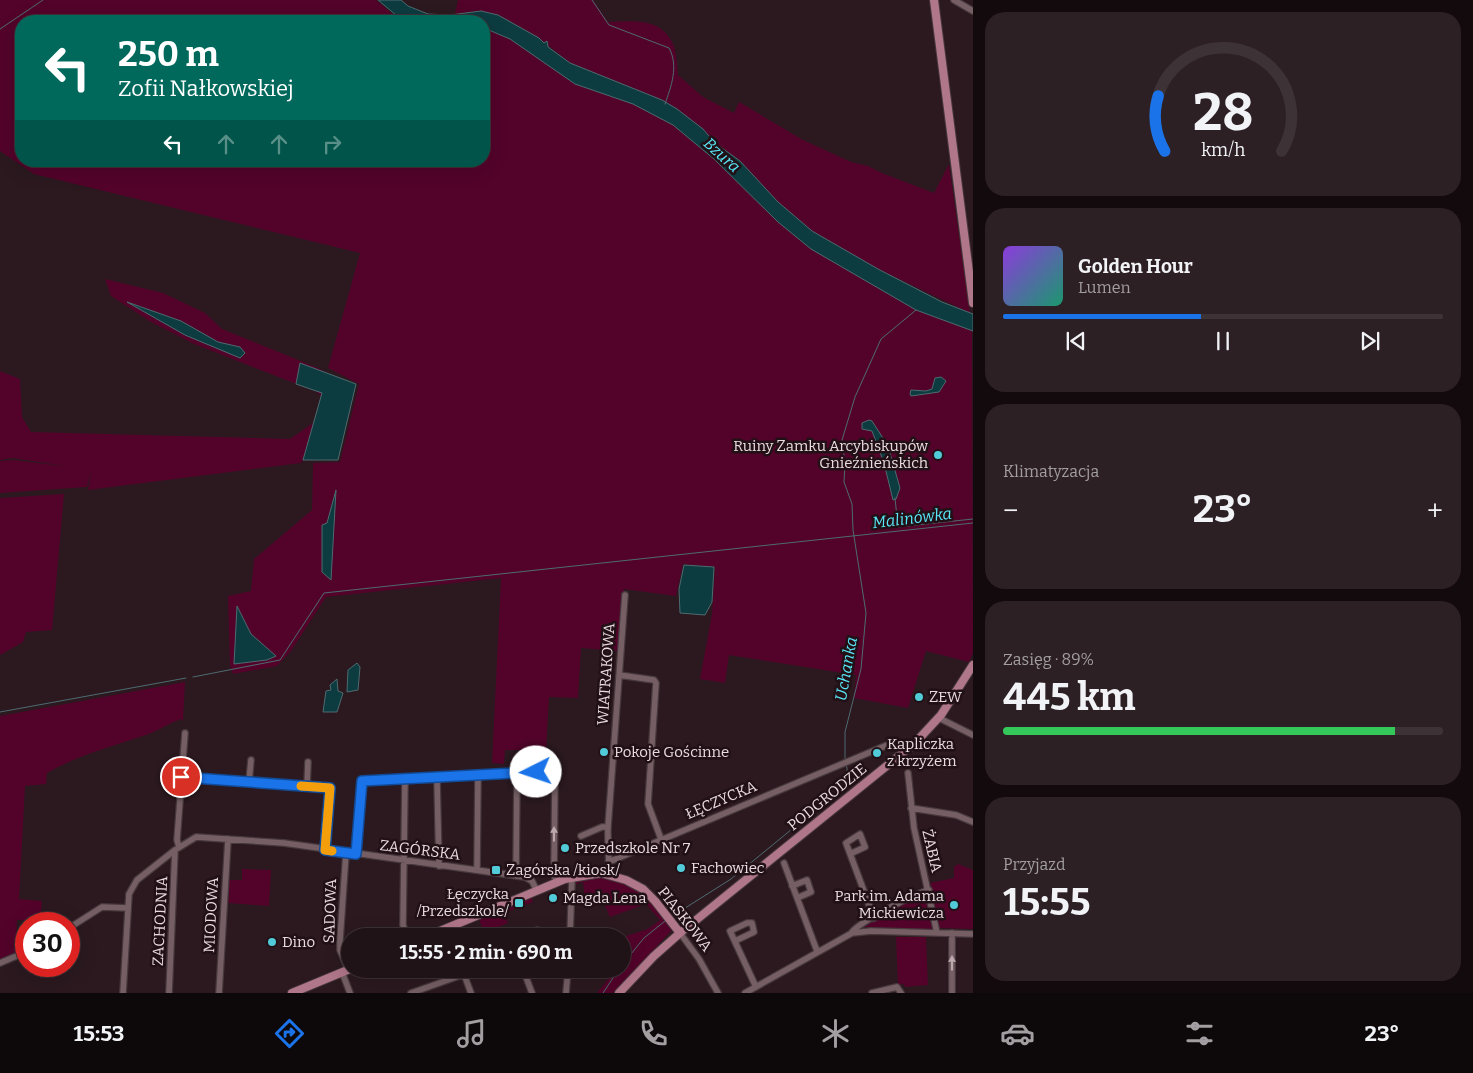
<!DOCTYPE html>
<html lang="pl">
<meta charset="utf-8">
<style>
body{margin:0;font-family:Bitter,serif;background:#2d2024;color:#f1f3f6;height:100vh;display:flex;flex-direction:column;font-size:19px;white-space:nowrap}
*{box-sizing:border-box;margin:0}
p{font-size:16px;color:#a29ea1}
.icon{flex:none;width:28px;height:28px;fill:none;stroke:currentColor;stroke-width:2;stroke-linecap:round;stroke-linejoin:round}
.map{position:relative;flex:1;overflow:hidden}
.details{display:flex;flex-direction:column;gap:12px;padding:12px;background:#120a0d;width:500px}
.details>*{flex:none}
.top-card{position:absolute;left:15px;top:15px;width:475px;height:152px;border-radius:20px;box-shadow:0 5px 20px #0002,0 0 0 1px #3d3236;background:#00695c;color:#fff;overflow:hidden}
.speed{position:absolute;left:15px;top:912px;display:flex;gap:10px;font-size:25px;font-weight:700;text-align:center}
.speed>*{display:grid;place-content:center;width:65px;height:65px;border-radius:50%;background:#201317;box-shadow:0 5px 20px #0002,0 0 0 1px #3d3236;line-height:1}
.speed .limit{border:8px solid #d22;background:#fff;color:#111}
.pin{position:absolute;display:grid;place-items:center;width:42px;height:42px;color:#fff;margin:-21px;border:2px solid #fff;border-radius:50%;box-shadow:0 1px 5px #0007}
.me{position:absolute;width:55px;margin:-28px;rotate:266deg;stroke-linejoin:round;filter:drop-shadow(0 0 4px #0008)}
.turn{display:flex;align-items:center;gap:18px;height:105px;padding:0 20px;font-size:22px}
.turn .icon{width:65px;height:65px;stroke-width:2.5}
.turn b{display:block;font-size:35px;line-height:42px}
.lanes{display:flex;align-items:center;height:48px;padding:0 20px;background:#0003;justify-content:center;gap:25px;direction:ltr}
.lanes .off{opacity:.35}
.big{font-size:38px;font-weight:700;line-height:1.1}
.details .widget{flex:1;display:flex;flex-direction:column;justify-content:center;gap:8px;min-width:0;padding:0 18px;border-radius:20px;background:#2d2024}
.details .dial{align-items:center;gap:0}
.dial svg{height:130px;overflow:visible;fill:none;stroke:#3d3236;stroke-width:7;stroke-linecap:round;text-anchor:middle}
.dial text{fill:#f1f3f6;stroke:none}
.song{display:flex;align-items:center;gap:15px}
.cover{width:60px;height:60px;border-radius:8px;background:linear-gradient(135deg,hsl(270 70% 55%),hsl(160 70% 35%))}
.played{height:5px;border-radius:2px;background:linear-gradient(90deg,#1a73e8 45%,#3d3236 45%)}
.keys{display:flex;justify-content:space-around;direction:ltr}
.heat{display:flex;justify-content:space-between;align-items:center;font-size:28px;direction:ltr}
.charge{height:8px;border-radius:4px;background:linear-gradient(90deg,#34c759 89%,#3d3236 0)}
.trip{position:absolute;left:341px;top:928px;width:290px;height:50px;border-radius:25px;background:#201317;box-shadow:0 5px 20px #0002,0 0 0 1px #3d3236;font-weight:700;line-height:50px;text-align:center}
.menu{display:flex;height:80px;justify-content:space-around;align-items:center;background:#0d0809;color:#a29ea1}
.menu .icon{width:35px;height:35px}
.menu .on{color:#1a73e8}
.menu b{font-size:22px;color:#f1f3f6}
main{display:flex;flex:1;min-height:0}
.map>svg:first-child{display:block}
</style>
<main>
<div class="map">
<svg width="973" height="993" viewBox="0 0 973 993">
<rect width="100%" height="100%" fill="#2b191f"/>
<path fill="#53032a" d="M0,0H376L401,21H21V161H484V28L510,39L575,84L633,104L673,125L714,159L778,222L811,249L916,310L972,330L973,653L969,662L926,651L908,708L854,698L856,675L729,655L725,683L700,679L712,614L715,567L683,564L676,596L624,589L618,651L581,648L578,698L549,697L545,769H535L534,759L523,760L522,750H505L504,764L492,763L501,578L326,597L291,651L277,666L233,674L230,665L228,596L251,591L254,559L312,510L313,463L340,462L359,384L328,368L360,253L34,174L0,151Z
M458,0H593L608,22C633,21 661,17 673,44C677,53 677,66 678,75L703,97L734,113L739,102L803,140L851,162L868,166L882,173L934,193L949,164L970,313L878,269L812,231L778,202L740,161L715,143L703,129L662,100L570,63L539,38L488,13L481,11L455,14Z
M105,279L163,293L205,313L222,329L318,368L348,385L334,458L303,460L301,463L88,490L92,469L87,487L0,493V461L14,460L71,467L13,458L0,460V371L20,379L22,417L31,432L290,439L313,423L324,400L312,387L294,383L194,344L151,322L111,296Z
M64,494L52,630L26,632L23,642L0,655V498Z
M185,682L183,721L181,719C169,723 160,730 149,734C114,746 80,754 47,773L46,784L25,786L19,899L42,901L40,921L17,920L15,953L0,960V716Z
M958,864L973,870V929L939,928L930,883L954,878V867Z
M242,869L271,870L269,906L228,903L229,880H242Z
M596,877C628,878 659,900 672,930L613,993H597L616,969H622L623,959L629,949L623,951V937L648,929L660,920L646,904L610,917L600,894L585,901L583,882L576,884V880Z
M927,893L933,930L864,927L911,899Z
M531,897L533,902L504,913L508,923L496,928L499,936H485L479,919Z
M896,937H926L928,985L905,987L904,984L898,985Z"/>
<path fill="#0c3b40" stroke="#4e6b70" d="M378,0H401L408,6L428,14L450,15L481,11L498,15L539,38L544,43L547,41L548,47L570,63L662,100L677,109L703,129L715,143L740,161L778,202L812,231L878,269L942,302L973,314V331L916,310L811,249L778,222L714,159L673,125L633,104L575,84L510,39L484,28V21H403Z
M127,302L181,321L218,342L240,347L245,353L240,358L185,335Z
M300,363L356,384L338,460H303L322,393L296,384Z
M941,377L946,381L939,392L911,396L910,394L911,390L926,391L932,389L935,378Z
M869,420L872,421L888,446L900,488L896,499L893,500L884,463L872,431L862,429V423Z
M336,490L331,580L322,572V525L327,523Z
M684,565L714,567L712,602L705,615L680,613L679,589Z
M237,606L251,634L276,656L267,660L234,664Z
M357,663L360,667L358,690L347,692L348,670Z
M337,679L338,691L343,693L337,712H323L326,691L331,690L330,685Z"/>
<g fill="none" stroke-linecap="round" stroke-linejoin="round">
<path stroke="#4e6b70" stroke-width="1" d="M592,0L609,25L669,48C679,66 671,87 665,104
M0,29L43,0
M895,498L898,527L973,519
M193,677L280,660L324,593L973,523
M0,712L186,678
M845,760V732L861,669L866,613L853,530L852,504L844,482L845,463L842,440L855,397L881,339L916,310
M671,917L731,879L836,793C845,784 850,777 846,764
M622,965L644,938L665,921
M603,993L619,969"/>
<defs>
<path id="minor" d="M954,0L973,11
M619,675L654,680L656,683L648,804L661,839
M939,718L973,735
M908,773L914,828L937,933
M181,777L330,788L325,850
M437,779L439,866
M405,780L403,925L407,936
M249,782L251,760
M307,786L308,762
M911,808L956,815L973,822
M581,836L602,827H608
M179,847L177,840L185,733
M346,853L340,940V950L348,969
M356,854L362,781L437,779L555,771L554,875L557,882
M850,854L865,847L860,834L846,843L874,918
M611,861L892,743
M784,863L817,951
M477,870L478,776
M607,874C611,859 607,844 608,827L625,595
M516,875L517,773
M792,886L807,880L811,892L797,898
M69,928L102,907L128,908
M448,928L450,936
M537,930L539,936
M852,932C861,921 914,894 929,890
M680,933L699,959L718,993
M952,933V993
M570,936L572,877
M735,941L754,932L752,923H747L730,931L756,987
M0,963L26,952
M462,969L471,993
M523,969L532,993
M342,972L350,993
M123,993L129,894L137,880L175,850L196,837L284,843L525,877L532,881L537,891
M169,993L175,850
M219,993L228,839
M411,993L479,969
M566,993L568,969
M745,993L852,933L871,931L973,934
M872,993L897,987L901,993"/>
<path id="major" d="M934,0L973,303
M428,936L565,879L601,873L626,880L643,889L655,901L680,933
M292,993L350,969
M619,993L654,956L680,933L915,743L941,715L973,665"/>
</defs>
<use href="#minor" stroke="#46383c" stroke-width="8"/>
<use href="#major" stroke="#46383c" stroke-width="10"/>
<use href="#minor" stroke="#755f65" stroke-width="5.5"/>
<use href="#major" stroke="#b07689" stroke-width="8"/>
</g>
<defs><path id="oneway-solid" d="M-6-.8H1V-3.2L6.5 0L1 3.2V.8H-6Z" transform="scale(1.25)"/></defs>
<g fill="#bba9ae">
<use href="#oneway-solid" transform="translate(554 834) rotate(-90)"/>
<use href="#oneway-solid" transform="translate(952 963) rotate(-90)"/>
</g>
<g fill="none" stroke-linecap="round" stroke-linejoin="round">
<defs>
<path id="route" d="M181,777L330,788L325,850L356,854L362,781L536,772"/>
</defs>
<use href="#route" stroke="#114b97" stroke-width="12"/>
<use href="#route" stroke="#1a73e8" stroke-width="9"/>
<path stroke="#f59e0b" stroke-width="9" d="M301,786L330,788L325,850L332,851"/>
</g>
<g fill="#52cbd9" stroke="#211016" stroke-width="2">
<circle cx="938" cy="455" r="5"/>
<circle cx="919" cy="697" r="5"/>
<circle cx="604" cy="752" r="5"/>
<circle cx="877" cy="753" r="5"/>
<circle cx="565" cy="848" r="5"/>
<circle cx="681" cy="868" r="5"/>
<rect x="491" y="865" width="10" height="10" rx="2.5"/>
<circle cx="553" cy="898" r="5"/>
<rect x="514" y="898" width="10" height="10" rx="2.5"/>
<circle cx="954" cy="905" r="5"/>
<circle cx="272" cy="942" r="5"/>
</g>
<g text-anchor="middle" dominant-baseline="central" stroke-width="5" stroke-linejoin="round" paint-order="stroke">
<g font-size="15" fill="#e9dbdf" stroke="#211016" text-anchor="start">
<text x="928" y="446" text-anchor="end">Ruiny Zamku Arcybiskupów<tspan x="928" dy="17">Gnieźnieńskich</tspan></text>
<text x="929" y="697">ZEW</text>
<text x="887" y="744">Kapliczka<tspan x="887" dy="17">z krzyżem</tspan></text>
<text x="614" y="752">Pokoje Gościnne</text>
<text x="575" y="848">Przedszkole Nr 7</text>
<text x="691" y="868">Fachowiec</text>
<text x="506" y="870">Zagórska /kiosk/</text>
<text x="509" y="894" text-anchor="end">Łęczycka<tspan x="509" dy="17">/Przedszkole/</tspan></text>
<text x="944" y="896" text-anchor="end">Park im. Adama<tspan x="944" dy="17">Mickiewicza</tspan></text>
<text x="563" y="898">Magda Lena</text>
<text x="282" y="942">Dino</text>
</g>
<g font-size="15" fill="#e9dbdf" stroke="#211016">
<text transform="translate(606 674) rotate(-86)">WIATRAKOWA</text>
<text transform="translate(827 797) rotate(-39)">PODGRODZIE</text>
<text transform="translate(721 800) rotate(-23)">ŁĘCZYCKA</text>
<text transform="translate(420 850) rotate(7)">ZAGÓRSKA</text>
<text transform="translate(932 851) rotate(77)">ŻABIA</text>
<text transform="translate(330 911) rotate(-88)">SADOWA</text>
<text transform="translate(211 915) rotate(-87)">MIODOWA</text>
<text transform="translate(685 919) rotate(52)">PIASKOWA</text>
<text transform="translate(160 921) rotate(-87)">ZACHODNIA</text>
</g>
<g font-size="16" font-style="italic" fill="#5ae7f7" stroke="#211016">
<text transform="translate(722 155) rotate(42)">Bzura</text>
<text transform="translate(912 518) rotate(-7)">Malinówka</text>
<text transform="translate(846 669) rotate(-80)">Uchanka</text>
</g>
</g>
</svg>
<div class="speed"><div class="limit">30</div></div>
<div class="pin" style="left:181px;top:777px;background:#d93025"><svg class="icon" aria-label="arrive" viewBox="0 0 24 24"><path d="M6 21V4h12l-3 4 3 4H6"/></svg></div>
<svg class="me" style="left:536px;top:772px" viewBox="-20 -20 40 40"><circle r="19" fill="#fff"/><path d="M0-13L10 11 0 6-10 11z" fill="#1a73e8"/></svg>
<div class="trip">15:55 · 2 min · 690 m</div>
<div class="top-card">
<div class="turn"><svg class="icon" aria-label="left" viewBox="0 0 24 24"><path d="M17 20v-9H6M10 6l-5 5 5 5"/></svg><div><b>250 m</b>Zofii Nałkowskiej</div></div>
<div class="lanes"><svg class="icon" aria-label="left" viewBox="0 0 24 24"><path d="M17 20v-9H6M10 6l-5 5 5 5"/></svg><svg class="icon off" aria-label="ahead" viewBox="0 0 24 24"><path d="M12 20V5M6 11l6-6 6 6"/></svg><svg class="icon off" aria-label="ahead" viewBox="0 0 24 24"><path d="M12 20V5M6 11l6-6 6 6"/></svg><svg class="icon off" aria-label="right" viewBox="0 0 24 24"><path d="M7 20v-9h11M14 6l5 5-5 5"/></svg></div>
</div>
</div>
<section class="details">
<div class="widget dial"><svg viewBox="0 0 100 80">
<path d="M14 69A42 42 0 1 1 86 69"/>
<path d="M14 69A42 42 0 0 1 10 35" stroke="#1a73e8"/>
<text x="50" y="56" font-size="32" font-weight="700">28</text>
<text x="50" y="72" font-size="11">km/h</text>
</svg></div>
<div class="widget">
<div class="song"><i class="cover"></i><div><b>Golden Hour</b><p>Lumen</p></div></div>
<div class="played"></div>
<div class="keys"><svg class="icon" aria-label="previous" viewBox="0 0 24 24"><path d="M18 5L8 12l10 7zM5 5v14"/></svg><svg class="icon" aria-label="pause" viewBox="0 0 24 24"><path d="M8 5v14M16 5v14"/></svg><svg class="icon" aria-label="next" viewBox="0 0 24 24"><path d="M6 5l10 7-10 7zM19 5v14"/></svg></div>
</div>
<div class="widget"><p>Klimatyzacja</p>
<div class="heat"><a>−</a><b class="big">23°</b><a>+</a></div>
</div>
<div class="widget"><p>Zasięg · 89%</p><b class="big">445 km</b><div class="charge"></div></div>
<div class="widget"><p>Przyjazd</p><b class="big">15:55</b></div>
</section>
</main>
<nav class="menu">
<b>15:53</b>
<svg class="icon on" aria-label="directions" viewBox="0 0 24 24"><path d="M12 3l9 9-9 9-9-9zM9 14v-3h6M13 9l2 2-2 2"/></svg>
<svg class="icon" aria-label="music" viewBox="0 0 24 24"><path d="M9 18V5l10-2v13"/><circle cx="6" cy="18" r="3"/><circle cx="16" cy="16" r="3"/></svg>
<svg class="icon" aria-label="phone" viewBox="0 0 24 24"><path d="M5 4h4l2 5-3 2q2 4 5 5l2-3 5 2v4C11 20 4 13 5 4z"/></svg>
<svg class="icon" aria-label="climate" viewBox="0 0 24 24"><path d="M12 3v18M4 7l16 10M4 17L20 7"/></svg>
<svg class="icon" aria-label="car" viewBox="0 0 24 24"><path d="M5 17H2v-5l4-1 3-4h7l3 4 3 1v5h-3M9 17h6M6 11h13"/><circle cx="7" cy="17" r="2"/><circle cx="17" cy="17" r="2"/></svg>
<svg class="icon" aria-label="filters" viewBox="0 0 24 24"><path d="M4 7h16M4 17h16"/><circle cx="9" cy="7" r="2"/><circle cx="15" cy="17" r="2"/></svg>
<b>23°</b>
</nav>
